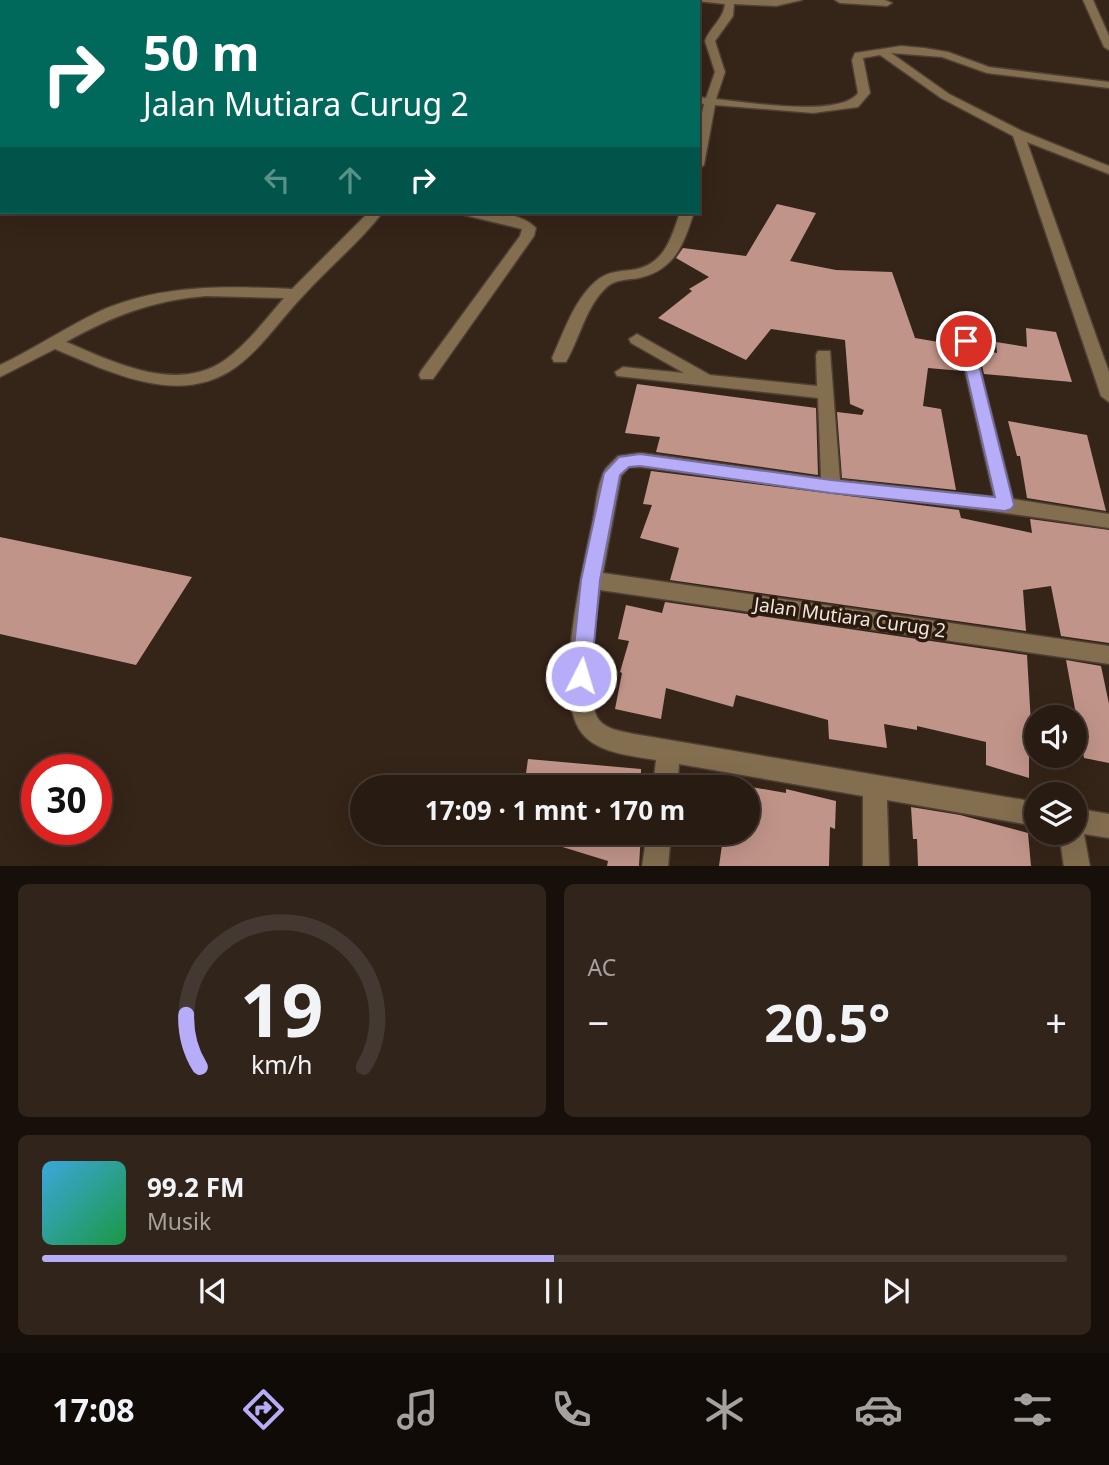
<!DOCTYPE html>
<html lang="id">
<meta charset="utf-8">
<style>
body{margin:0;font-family:"Noto Sans",sans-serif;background:#30241b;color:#f1f3f6;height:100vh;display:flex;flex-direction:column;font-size:26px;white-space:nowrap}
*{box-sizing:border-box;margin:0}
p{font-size:23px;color:#a5a19f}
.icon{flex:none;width:38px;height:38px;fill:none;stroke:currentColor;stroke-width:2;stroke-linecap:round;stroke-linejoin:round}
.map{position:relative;height:866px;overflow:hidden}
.details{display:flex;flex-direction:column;gap:18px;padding:18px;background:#160f0a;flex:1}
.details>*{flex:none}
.hud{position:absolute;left:0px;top:0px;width:700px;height:214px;box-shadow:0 7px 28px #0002,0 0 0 2px #443932;background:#00695c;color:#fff;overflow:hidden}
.buttons{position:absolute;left:1024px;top:705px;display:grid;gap:14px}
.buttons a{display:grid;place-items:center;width:63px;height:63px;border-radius:50%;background:#281b12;box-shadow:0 7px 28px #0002,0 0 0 2px #443932;font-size:35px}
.speed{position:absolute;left:21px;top:754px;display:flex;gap:14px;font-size:35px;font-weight:700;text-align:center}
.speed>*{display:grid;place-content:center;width:91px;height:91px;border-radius:50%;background:#281b12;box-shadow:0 7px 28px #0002,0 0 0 2px #443932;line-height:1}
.speed .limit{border:10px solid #d22;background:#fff;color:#111}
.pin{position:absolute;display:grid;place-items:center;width:60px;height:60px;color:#fff;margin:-30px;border:4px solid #fff;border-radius:50%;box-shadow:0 2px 7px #0007}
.me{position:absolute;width:77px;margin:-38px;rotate:5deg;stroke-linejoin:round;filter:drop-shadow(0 0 5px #0008)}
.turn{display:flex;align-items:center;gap:24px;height:147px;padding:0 28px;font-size:32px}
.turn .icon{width:91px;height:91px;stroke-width:2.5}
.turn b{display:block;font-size:49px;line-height:60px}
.lanes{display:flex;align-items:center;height:66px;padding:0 28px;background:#0003;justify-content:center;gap:35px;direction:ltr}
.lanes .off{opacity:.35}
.big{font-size:52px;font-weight:700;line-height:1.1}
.details .tile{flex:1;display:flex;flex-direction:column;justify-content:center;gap:10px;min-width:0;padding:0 24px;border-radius:10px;background:#30241b}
.details .dial{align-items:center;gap:0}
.dial svg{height:182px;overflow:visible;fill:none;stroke:#443932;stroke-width:7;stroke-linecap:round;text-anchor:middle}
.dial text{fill:#f1f3f6;stroke:none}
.song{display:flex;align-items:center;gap:21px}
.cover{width:84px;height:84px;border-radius:10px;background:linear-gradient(135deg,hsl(200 70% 55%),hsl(140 70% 35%))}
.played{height:7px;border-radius:4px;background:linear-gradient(90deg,#b6acf8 50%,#443932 50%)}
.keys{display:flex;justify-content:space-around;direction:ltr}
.heat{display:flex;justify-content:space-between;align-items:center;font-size:38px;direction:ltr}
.details .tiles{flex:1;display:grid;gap:18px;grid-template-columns:1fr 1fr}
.tile:last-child{grid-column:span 2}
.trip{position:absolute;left:350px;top:775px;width:410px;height:70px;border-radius:35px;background:#281b12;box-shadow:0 7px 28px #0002,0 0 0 2px #443932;font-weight:700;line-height:70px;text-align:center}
.tabs{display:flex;height:112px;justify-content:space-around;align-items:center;background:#100b07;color:#a5a19f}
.tabs .icon{width:49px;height:49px}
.tabs .current{color:#b6acf8}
.tabs b{font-size:32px;color:#f1f3f6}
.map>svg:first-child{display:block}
</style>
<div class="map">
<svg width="1109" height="867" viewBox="0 0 1109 867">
<rect width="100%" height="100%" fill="#352418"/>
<path fill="#c19489" d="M777,204L816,213L790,261L836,270L892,272L915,338L956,345L962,371L928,368L923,406L941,409L956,490L842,478L837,412L862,415L864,410L850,404L845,340L771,329L746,360L658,318L692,291L689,289L709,277L676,258L683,248L746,256Z
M1026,328L1056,332L1072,382L984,374L978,349L997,353L996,342L1027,347Z
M637,384L816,408L818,475L656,452L660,437L625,433Z
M1008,421L1087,435L1106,511L1027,498L1020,456H1017Z
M651,471L959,510L961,518L1032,533L1030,519L1109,530V643L1061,636L1051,586L1023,590L1026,631L670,580L679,548L640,538L652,505L643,504Z
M0,537L192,577L136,665L0,634Z
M665,602L1027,655L1032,741L1029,740V778L986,765V742L917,726V730L884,724L887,748L829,739L828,720L736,695L733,707L666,688L661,719L615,709L622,673L620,672L629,641L618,639L626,605L662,613Z
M1066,660L1101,666L1109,704V763L1084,758Z
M528,759L641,769V788H524Z
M723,782L786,793V789L836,801L835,829L830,827L829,866H719L722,845L716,844L718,833H747V788H722Z
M911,807L960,815L1028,833L1031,866H918L917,839H913Z
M517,833H641L639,866H607L608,861L543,841L542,844L517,837Z"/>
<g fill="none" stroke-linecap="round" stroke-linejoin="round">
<defs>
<path id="minor" d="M79,0H90L77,2Z
M634,0H644L633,2Z
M687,0H802L776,6L734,4L733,16L715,41L725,72L716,99C746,102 840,118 858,93L852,60L855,53L901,46L924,48L948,52L989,67L1109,82V88L987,73L942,57L891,53L949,94L1022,131L1109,166V174L1027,142L1109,372V402L1101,396L1013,136L941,98L880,55L863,58L870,93L858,107L813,113L715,105L704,165L698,169V132L704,104L698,103V97L706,98L715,72L705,41C710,27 723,20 725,4Z
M835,0H885L892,3L887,6L840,3Z
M1083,0H1093L1109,36V50L1104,47Z
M0,49H2L0,56Z
M369,212H383C359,243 328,268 302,297C280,320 262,348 236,367C180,408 110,372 55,349L0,377V365C34,349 66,327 100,311C162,284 226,286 292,289ZM206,296L284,298C266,319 248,343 225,360C176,394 114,362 66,342C112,316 154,300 206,296Z
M462,212C484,211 520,211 536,228L534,236L433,379H421L419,375L421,371L520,236L522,229L464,215Z
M680,212H694C684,244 675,270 639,278C628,280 617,279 608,286C586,305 580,338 566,362H554L552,358C564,332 575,296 600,278C609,272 620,271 631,270C664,266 671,239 680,212Z
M637,334L710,375L817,386L816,355L818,351H830L840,480L994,497L958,341L960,337H972L1013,499L1109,514V528C954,504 797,488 641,467H629L621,476L603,573L1109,646V664L600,590C596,615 583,700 599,720C607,730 622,731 634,734L1036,802V826L887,800L889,867H863V796L679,764L677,788H653L656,760C632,756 593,753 579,729C554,687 583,568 593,520C596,504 597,483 606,468L618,456L641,453L821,478L818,398L617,376L615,372L623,367L684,373L631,343L629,339Z
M1074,808L1109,814V838L1084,834L1090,867H1064L1059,833H1074Z
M647,833H671L668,867H642Z"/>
</defs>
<use href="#minor" stroke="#4f3f34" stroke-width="3"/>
<use href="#minor" fill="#836e4f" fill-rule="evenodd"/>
</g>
<path fill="#b6acf8" stroke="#7670a1" stroke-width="2" d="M966,337L973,341L1014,505L1011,509L1005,511L831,493L640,466L629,467L620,475L600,580L591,676L588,682L581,684L574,682L571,676L581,580L604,473L619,457L640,454L831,480L995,497L959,341Z"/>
<g text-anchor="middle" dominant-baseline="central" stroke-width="7" stroke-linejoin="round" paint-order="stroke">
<g font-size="19" fill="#f1e5dd" stroke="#2b1a0e">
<text transform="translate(850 617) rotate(8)">Jalan Mutiara Curug 2</text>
</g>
</g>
</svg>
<div class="buttons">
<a><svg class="icon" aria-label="sound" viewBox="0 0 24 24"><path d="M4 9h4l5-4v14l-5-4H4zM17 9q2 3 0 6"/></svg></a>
<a><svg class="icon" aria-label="layers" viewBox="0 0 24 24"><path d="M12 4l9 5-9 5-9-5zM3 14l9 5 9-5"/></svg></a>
</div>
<div class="speed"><div class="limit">30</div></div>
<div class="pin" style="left:966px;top:341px;background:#d93025"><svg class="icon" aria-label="arrive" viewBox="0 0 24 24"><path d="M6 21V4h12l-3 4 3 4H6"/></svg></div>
<svg class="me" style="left:581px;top:676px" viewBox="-20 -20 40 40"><circle r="17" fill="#b6acf8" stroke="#fff" stroke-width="3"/><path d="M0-11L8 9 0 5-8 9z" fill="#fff"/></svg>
<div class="trip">17:09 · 1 mnt · 170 m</div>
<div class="hud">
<div class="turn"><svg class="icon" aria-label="right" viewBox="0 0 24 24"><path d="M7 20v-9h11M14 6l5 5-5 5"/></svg><div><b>50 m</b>Jalan Mutiara Curug 2</div></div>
<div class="lanes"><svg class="icon off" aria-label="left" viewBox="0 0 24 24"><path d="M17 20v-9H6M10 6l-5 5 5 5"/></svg><svg class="icon off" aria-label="ahead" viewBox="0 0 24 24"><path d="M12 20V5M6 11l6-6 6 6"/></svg><svg class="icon" aria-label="right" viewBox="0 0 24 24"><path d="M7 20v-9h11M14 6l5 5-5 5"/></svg></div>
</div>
</div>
<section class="details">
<div class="tiles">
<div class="tile dial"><svg viewBox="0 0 100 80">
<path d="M14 69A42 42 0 1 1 86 69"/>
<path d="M14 69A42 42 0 0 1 8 46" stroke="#b6acf8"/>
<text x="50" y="56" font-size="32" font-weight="700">19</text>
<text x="50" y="72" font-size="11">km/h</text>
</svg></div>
<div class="tile"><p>AC</p>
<div class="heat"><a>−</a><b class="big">20.5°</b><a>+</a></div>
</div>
<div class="tile">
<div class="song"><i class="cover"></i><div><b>99.2 FM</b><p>Musik</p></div></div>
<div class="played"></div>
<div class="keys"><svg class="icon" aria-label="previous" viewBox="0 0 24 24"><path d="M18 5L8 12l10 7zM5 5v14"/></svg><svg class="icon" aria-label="pause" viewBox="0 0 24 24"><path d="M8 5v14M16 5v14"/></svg><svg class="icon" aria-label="next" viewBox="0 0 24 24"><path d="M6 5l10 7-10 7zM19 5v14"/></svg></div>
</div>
</div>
</section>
<nav class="tabs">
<b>17:08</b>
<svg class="icon current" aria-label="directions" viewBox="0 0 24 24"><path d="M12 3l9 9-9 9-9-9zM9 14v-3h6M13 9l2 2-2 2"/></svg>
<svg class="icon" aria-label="music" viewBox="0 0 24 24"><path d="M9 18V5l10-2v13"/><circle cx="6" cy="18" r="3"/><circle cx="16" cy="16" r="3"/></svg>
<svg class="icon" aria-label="phone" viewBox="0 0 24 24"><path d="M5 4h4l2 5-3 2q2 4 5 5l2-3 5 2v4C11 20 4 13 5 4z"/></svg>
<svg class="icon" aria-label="climate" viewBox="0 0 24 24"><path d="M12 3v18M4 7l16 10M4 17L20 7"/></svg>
<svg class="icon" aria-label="car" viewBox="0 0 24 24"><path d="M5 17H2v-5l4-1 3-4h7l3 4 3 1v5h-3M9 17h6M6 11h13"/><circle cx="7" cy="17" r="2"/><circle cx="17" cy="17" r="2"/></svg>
<svg class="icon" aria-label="filters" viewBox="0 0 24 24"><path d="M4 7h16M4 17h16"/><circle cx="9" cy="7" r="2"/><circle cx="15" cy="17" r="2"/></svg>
</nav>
